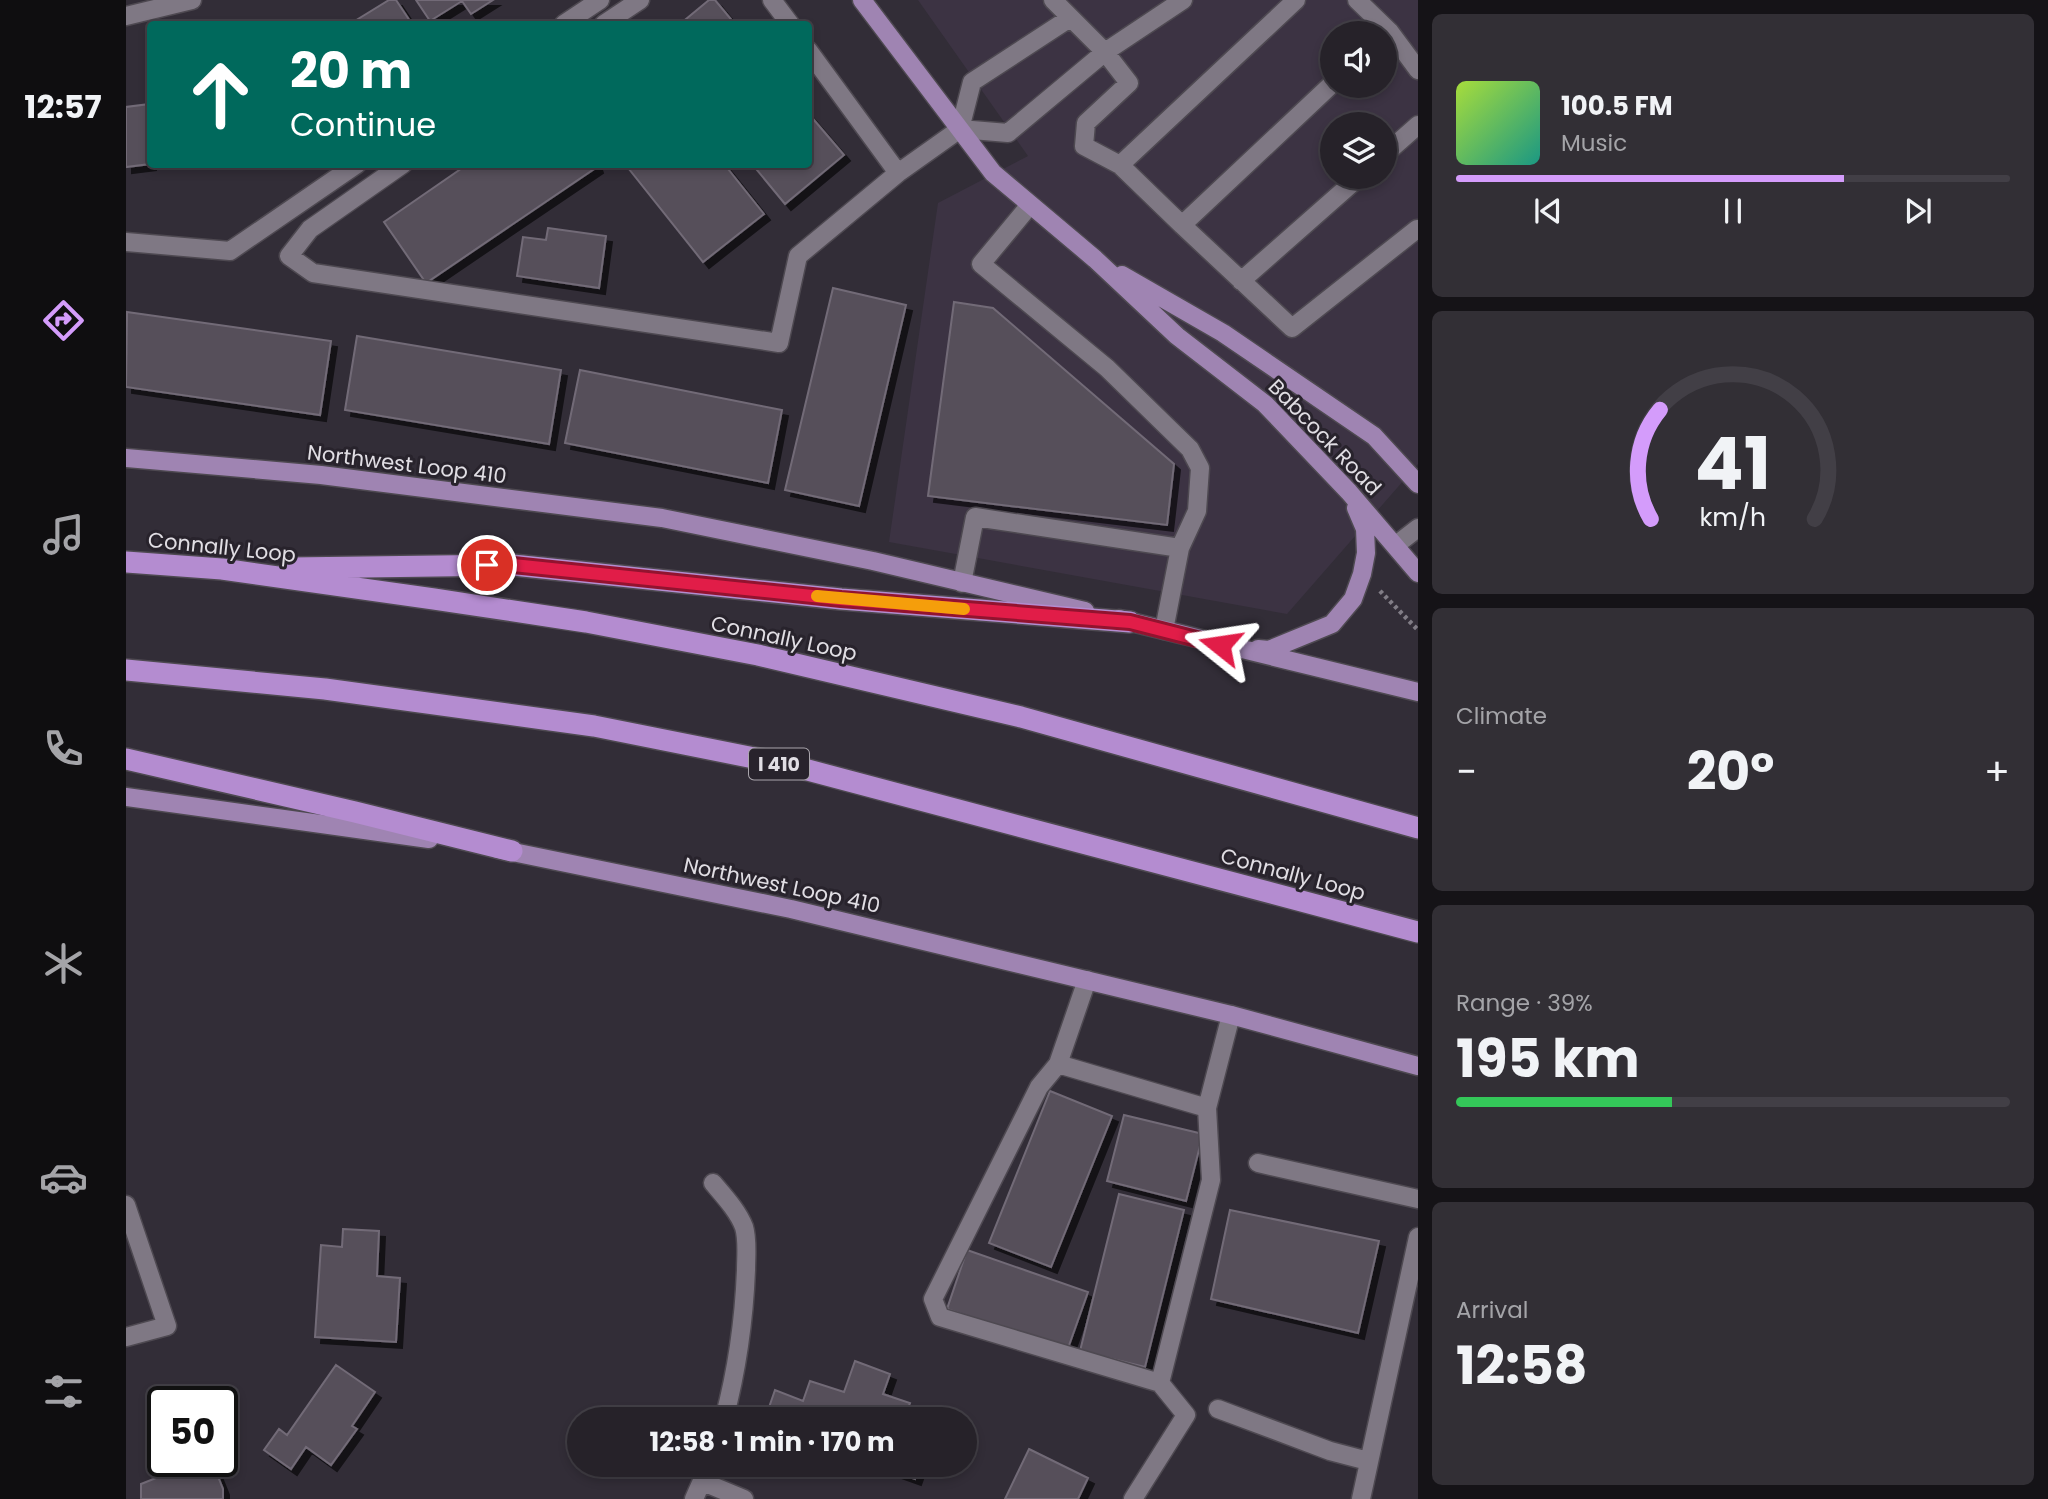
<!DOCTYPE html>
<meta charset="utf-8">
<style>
body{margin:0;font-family:Poppins,sans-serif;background:#322f35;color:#f1f3f6;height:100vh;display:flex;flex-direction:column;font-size:26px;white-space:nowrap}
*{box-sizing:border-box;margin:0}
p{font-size:23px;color:#a4a4a8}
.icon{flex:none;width:38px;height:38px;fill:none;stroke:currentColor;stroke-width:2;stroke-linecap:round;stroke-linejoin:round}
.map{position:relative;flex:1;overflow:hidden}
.details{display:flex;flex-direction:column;gap:14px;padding:14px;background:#151317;width:630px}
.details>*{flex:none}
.banner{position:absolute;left:21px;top:21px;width:665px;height:147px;border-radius:7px;box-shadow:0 4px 10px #0003,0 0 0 2px #423f46;background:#00695c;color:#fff;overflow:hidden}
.buttons{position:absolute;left:1194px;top:21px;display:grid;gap:14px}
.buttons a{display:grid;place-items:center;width:77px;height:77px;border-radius:50%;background:#262229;box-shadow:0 4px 10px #0003,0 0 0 2px #423f46;font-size:35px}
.speed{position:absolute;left:21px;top:1386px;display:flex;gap:14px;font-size:35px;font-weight:700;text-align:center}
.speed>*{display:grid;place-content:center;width:91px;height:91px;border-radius:50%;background:#262229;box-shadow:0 4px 10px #0003,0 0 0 2px #423f46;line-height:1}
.speed .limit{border:4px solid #111;border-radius:10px;background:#fff;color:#111}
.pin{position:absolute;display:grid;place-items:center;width:60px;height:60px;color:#fff;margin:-30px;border:4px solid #fff;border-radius:50%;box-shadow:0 2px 7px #0007}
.me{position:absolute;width:77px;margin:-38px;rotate:285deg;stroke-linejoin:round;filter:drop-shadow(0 0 5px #0008)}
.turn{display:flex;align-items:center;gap:24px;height:147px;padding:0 28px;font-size:32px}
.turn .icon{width:91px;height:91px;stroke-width:2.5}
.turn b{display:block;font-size:49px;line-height:60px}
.big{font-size:52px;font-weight:700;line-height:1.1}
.details .card{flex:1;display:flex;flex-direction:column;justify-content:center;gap:10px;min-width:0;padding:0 24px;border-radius:10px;background:#322f35}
.details .dial{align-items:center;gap:0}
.dial svg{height:182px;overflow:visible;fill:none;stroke:#423f46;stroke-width:7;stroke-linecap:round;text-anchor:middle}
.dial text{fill:#f1f3f6;stroke:none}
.song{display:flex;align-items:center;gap:21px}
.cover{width:84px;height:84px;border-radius:10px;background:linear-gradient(135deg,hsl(80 70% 55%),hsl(170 70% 35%))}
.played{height:7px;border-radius:4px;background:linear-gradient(90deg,#d49cfb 70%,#423f46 70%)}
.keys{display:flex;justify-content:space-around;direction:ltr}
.heat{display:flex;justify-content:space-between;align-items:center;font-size:38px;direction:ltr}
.charge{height:10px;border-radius:5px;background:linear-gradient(90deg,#34c759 39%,#423f46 0)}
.trip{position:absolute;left:441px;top:1407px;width:410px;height:70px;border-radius:35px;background:#262229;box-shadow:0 4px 10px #0003,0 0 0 2px #423f46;font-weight:700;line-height:70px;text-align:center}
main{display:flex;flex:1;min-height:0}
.menu{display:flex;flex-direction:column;width:126px;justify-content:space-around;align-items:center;background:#0f0e10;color:#a4a4a8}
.menu .icon{width:49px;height:49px}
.menu .on{color:#d49cfb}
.menu b{font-size:32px;color:#f1f3f6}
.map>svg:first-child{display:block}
</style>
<main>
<nav class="menu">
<b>12:57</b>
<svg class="icon on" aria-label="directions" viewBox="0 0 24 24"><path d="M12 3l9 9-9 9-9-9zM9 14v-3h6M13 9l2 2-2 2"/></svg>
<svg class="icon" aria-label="music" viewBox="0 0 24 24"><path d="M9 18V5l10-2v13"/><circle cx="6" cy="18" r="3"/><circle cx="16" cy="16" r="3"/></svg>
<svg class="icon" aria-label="phone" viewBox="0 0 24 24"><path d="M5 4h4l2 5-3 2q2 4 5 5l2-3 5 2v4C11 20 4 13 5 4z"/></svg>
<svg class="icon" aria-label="climate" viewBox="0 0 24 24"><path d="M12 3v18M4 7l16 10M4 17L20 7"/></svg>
<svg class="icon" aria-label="car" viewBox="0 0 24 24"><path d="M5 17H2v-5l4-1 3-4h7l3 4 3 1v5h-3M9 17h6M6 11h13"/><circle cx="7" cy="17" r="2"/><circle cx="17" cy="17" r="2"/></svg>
<svg class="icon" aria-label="filters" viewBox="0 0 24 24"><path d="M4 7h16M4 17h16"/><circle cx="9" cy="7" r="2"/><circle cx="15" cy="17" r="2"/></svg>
</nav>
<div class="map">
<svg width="1292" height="1499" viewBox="0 0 1292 1499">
<defs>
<filter id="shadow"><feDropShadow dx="6" dy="6" stdDeviation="0" flood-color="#0009"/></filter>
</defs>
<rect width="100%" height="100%" fill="#322d37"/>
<path fill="#3c3343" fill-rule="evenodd" d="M792,0H1292V464L1161,614L763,542L812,203L902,156ZM1206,33H1258V86H1206ZM1206,124H1258V177H1206Z"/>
<path fill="#564f5a" stroke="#726b77" stroke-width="2" filter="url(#shadow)" d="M263,0H270L286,24H224Z
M290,0H367L345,14L336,1L304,21Z
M583,0H589L609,24H554Z
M24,104V164L0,167V107Z
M682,113L718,155L659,204L626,164H682Z
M342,164H470L471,167L300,283L258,222Z
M499,164H598L638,214L577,262Z
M422,228L480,236L473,288L391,276L397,237L420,240Z
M707,288L780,305L733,506L659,490Z
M828,302L867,308L1048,464L1041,525L802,496Z
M1,312L205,341L194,415L0,387Z
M231,336L435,370L423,444L219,410Z
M454,370L656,410L642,483L439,443Z
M924,1091L986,1116L925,1267L863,1243Z
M998,1115L1077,1134L1060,1201L981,1181Z
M993,1194L1058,1210L1019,1367L954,1351Z
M1104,1210L1253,1241L1232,1333L1085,1299Z
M217,1229L253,1231L251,1276L274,1278L270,1342L189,1337L195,1245L216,1247Z
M841,1250L962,1292L941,1351L821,1309Z
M729,1361L764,1374L757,1394L784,1403L778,1419H639L649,1390L677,1401L684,1381L718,1392Z
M210,1365L249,1392L226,1426L231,1429L205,1465L180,1447L165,1469L138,1450L153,1429L161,1435Z
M903,1449L962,1478L952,1499H879Z
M750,1465H794L789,1479Z
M40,1474H91L97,1489V1499H15V1484Z"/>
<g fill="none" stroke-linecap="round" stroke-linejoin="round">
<defs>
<path id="minor" d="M646,0L664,24
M927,0L979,52L1003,83L960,123L958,146L994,165
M1231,0L1264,32L1292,70
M0,16L66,0
M438,24L474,0
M478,24L514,0
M682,50L772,173
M1206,84L1056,225L1166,328L1291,229
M834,129L846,82L944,18
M1258,155L1292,125
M277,164L184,229L163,256L187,273L653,343L672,256L772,173L834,129L882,133L979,52L1057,0
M1056,225L994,165L1170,0
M0,242L104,251L231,164
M1115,281L1233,177
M1270,545L1292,528
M836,583L849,517L1054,548L1071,511L1074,468L1064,449L981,368L855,264L904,205
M1038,630L1054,548
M961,980L932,1064L1081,1108
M932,1064L913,1087L807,1299L814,1317L1034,1383
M1132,1163L1292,1199
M587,1183C598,1196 612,1211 618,1227C622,1240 620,1256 620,1270C618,1321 611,1370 598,1419
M0,1205L41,1326L0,1337
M1092,1409L1204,1451L1242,1461
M577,1482L618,1499
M568,1499L583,1465
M1007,1499L1060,1415L1034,1383L1085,1180L1081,1108L1105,1015
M1235,1499L1292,1237"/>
<path id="major" d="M736,0L867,173L969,259L1051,336L1139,404L1223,492L1292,573
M996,275L1097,333L1248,436L1292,484
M0,458L195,475L536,518L747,561L959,611
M993,619L1292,692
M1132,649L1143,650L1206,624L1227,599L1236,574L1240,553L1239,529L1230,508
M0,797L303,839
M372,849L665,909L1105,1015L1292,1066"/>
<path id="highway" d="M0,562L96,569L308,599L460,622L632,655L895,717L1292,828
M165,568L387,565L715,599L1004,622
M0,670L199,689L468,726L663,765L1292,932
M0,759L229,812L386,851"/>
</defs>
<use href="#minor" stroke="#4e4951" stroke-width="21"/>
<use href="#major" stroke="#4e4951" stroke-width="21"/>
<use href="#highway" stroke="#4e4951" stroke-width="24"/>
<path stroke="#817d86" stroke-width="4.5" stroke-dasharray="3.5 3.5" stroke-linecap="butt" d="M1254,591L1292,630"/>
<use href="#minor" stroke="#7f7884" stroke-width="18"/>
<use href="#major" stroke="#9f84b2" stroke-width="18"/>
<use href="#highway" stroke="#b48cd0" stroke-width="21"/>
</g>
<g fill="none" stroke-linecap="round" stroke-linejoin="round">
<defs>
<path id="route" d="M361,565H387L715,599L1004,622L1094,645"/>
</defs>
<use href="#route" stroke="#92132f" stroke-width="18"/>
<use href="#route" stroke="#e11d48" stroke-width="12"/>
<path stroke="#f59e0b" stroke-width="12" d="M691,596L838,609"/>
</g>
<g text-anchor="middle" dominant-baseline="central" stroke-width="6" stroke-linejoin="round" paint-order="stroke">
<rect fill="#28232c" stroke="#aaa6ad" stroke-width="2" x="623" y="748.5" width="60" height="31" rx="5"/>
<g font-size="19" font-weight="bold" fill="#e1dee4">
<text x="653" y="764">I 410</text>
</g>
<g font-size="21" fill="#e1dee4" stroke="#28232c">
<text transform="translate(1199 437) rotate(46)">Babcock Road</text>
<text transform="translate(281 464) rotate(7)">Northwest Loop 410</text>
<text transform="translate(96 547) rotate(6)">Connally Loop</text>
<text transform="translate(658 638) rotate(12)">Connally Loop</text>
<text transform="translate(1167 874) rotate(15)">Connally Loop</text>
<text transform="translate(656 885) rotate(12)">Northwest Loop 410</text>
</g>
</g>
</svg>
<div class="buttons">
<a><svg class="icon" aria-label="sound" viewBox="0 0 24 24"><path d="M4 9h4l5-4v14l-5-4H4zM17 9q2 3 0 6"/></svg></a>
<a><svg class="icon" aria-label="layers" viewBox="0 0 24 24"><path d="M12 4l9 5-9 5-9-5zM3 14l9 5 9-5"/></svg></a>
</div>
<div class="speed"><div class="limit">50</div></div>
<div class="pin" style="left:361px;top:565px;background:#d93025"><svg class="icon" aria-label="arrive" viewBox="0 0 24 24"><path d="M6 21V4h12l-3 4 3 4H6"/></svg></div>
<svg class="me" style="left:1094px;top:645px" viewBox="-20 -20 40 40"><path d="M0-17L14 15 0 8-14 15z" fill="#e11d48" stroke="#fff" stroke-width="4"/></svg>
<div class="trip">12:58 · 1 min · 170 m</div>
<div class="banner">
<div class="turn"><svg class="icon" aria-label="ahead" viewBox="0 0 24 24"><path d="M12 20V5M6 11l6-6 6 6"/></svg><div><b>20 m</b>Continue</div></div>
</div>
</div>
<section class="details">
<div class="card">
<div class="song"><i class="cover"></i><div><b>100.5 FM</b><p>Music</p></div></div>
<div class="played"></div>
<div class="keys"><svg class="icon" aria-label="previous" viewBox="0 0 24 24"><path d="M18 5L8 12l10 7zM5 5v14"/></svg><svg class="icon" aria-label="pause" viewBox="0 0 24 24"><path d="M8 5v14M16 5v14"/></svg><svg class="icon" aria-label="next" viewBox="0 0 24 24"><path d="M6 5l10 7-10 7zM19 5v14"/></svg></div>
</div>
<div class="card dial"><svg viewBox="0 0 100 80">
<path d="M14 69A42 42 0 1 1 86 69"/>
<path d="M14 69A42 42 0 0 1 18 21" stroke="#d49cfb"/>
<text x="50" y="56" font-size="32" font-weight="700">41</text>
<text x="50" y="72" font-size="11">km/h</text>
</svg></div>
<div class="card"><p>Climate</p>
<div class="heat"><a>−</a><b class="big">20°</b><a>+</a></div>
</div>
<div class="card"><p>Range · 39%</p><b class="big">195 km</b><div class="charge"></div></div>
<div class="card"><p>Arrival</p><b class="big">12:58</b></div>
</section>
</main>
